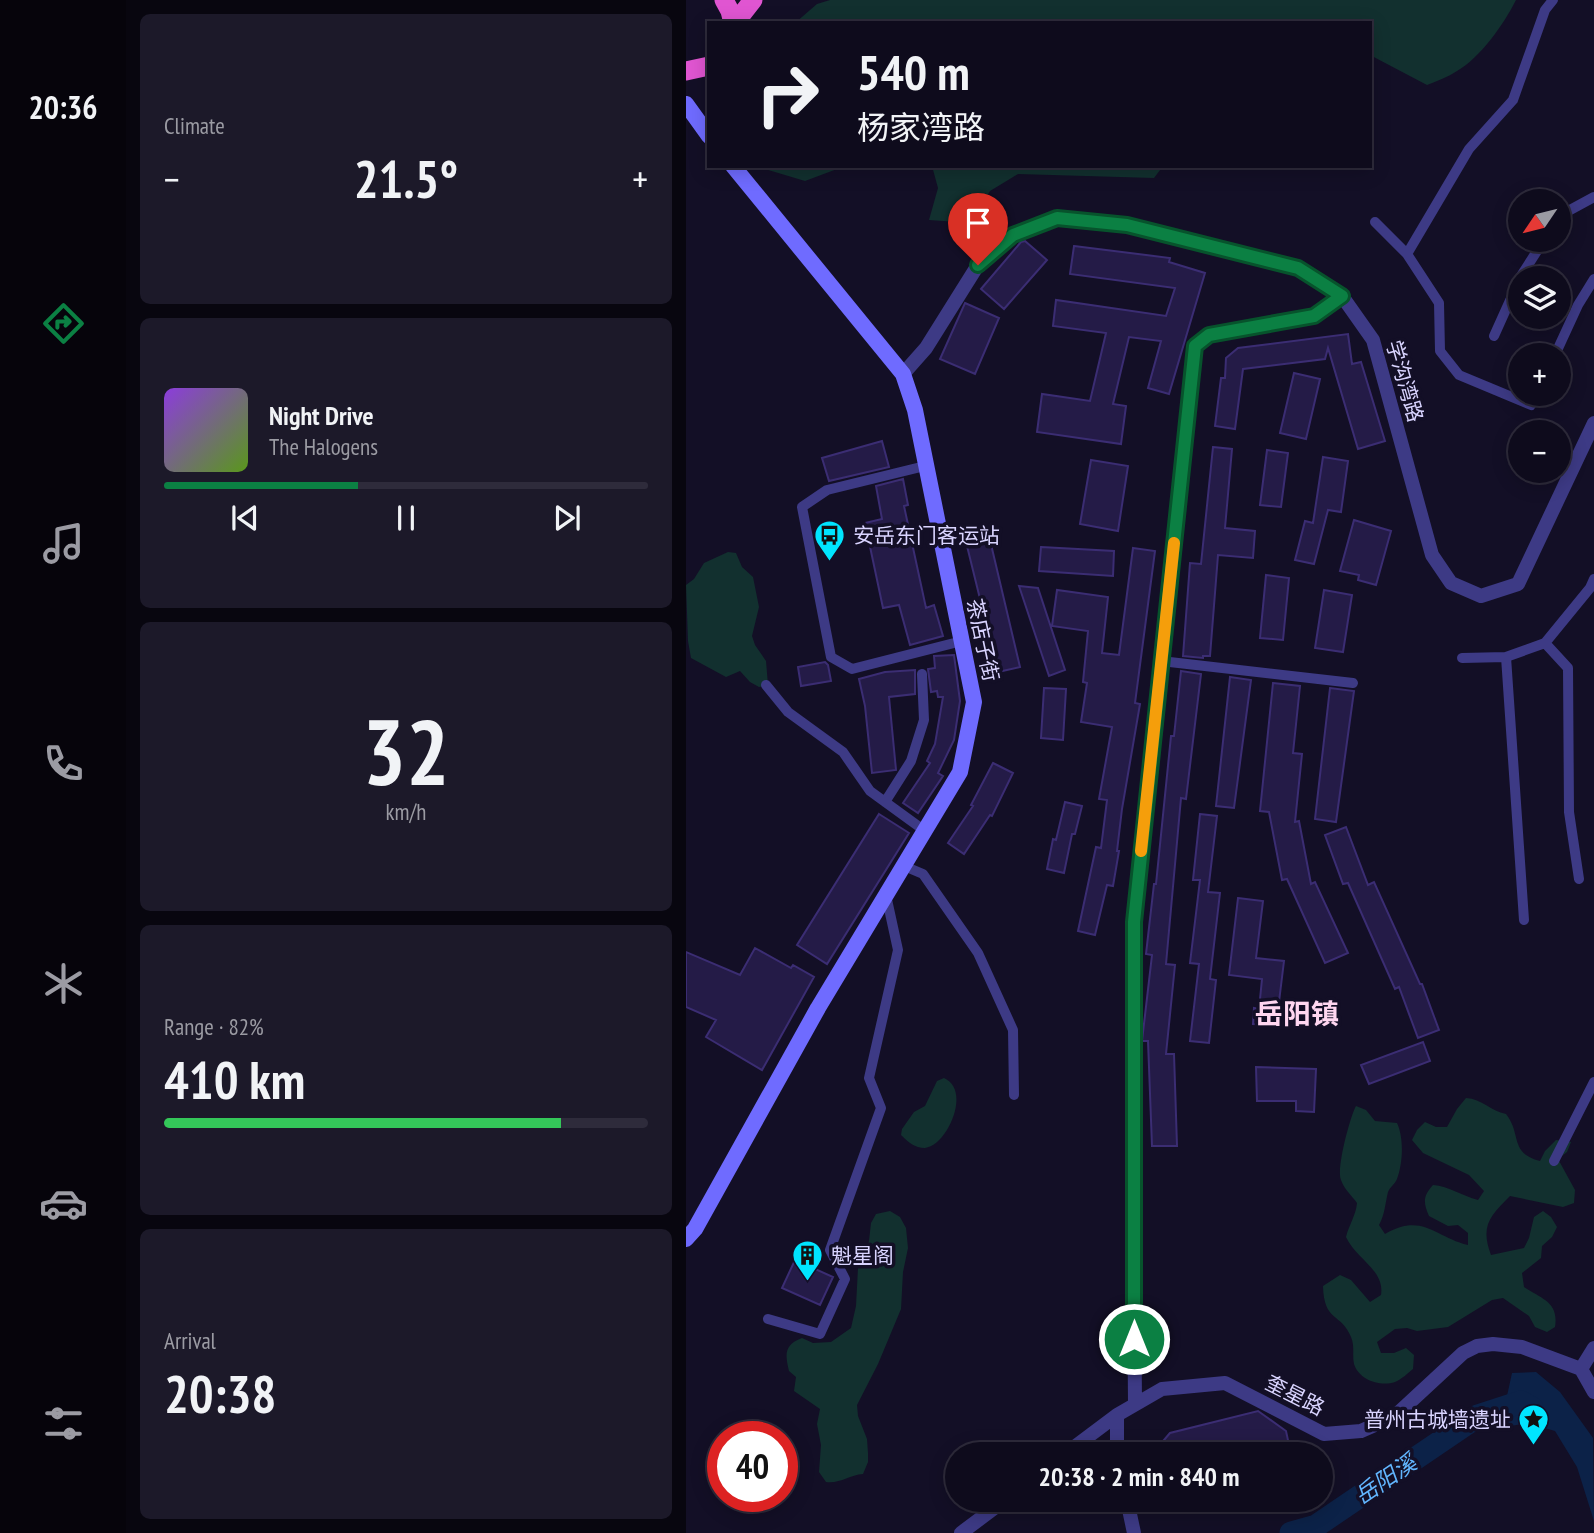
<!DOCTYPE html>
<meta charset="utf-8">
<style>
body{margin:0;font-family:"PT Sans Narrow","Noto Sans SC",sans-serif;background:#1c1929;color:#f1f3f6;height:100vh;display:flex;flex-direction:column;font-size:26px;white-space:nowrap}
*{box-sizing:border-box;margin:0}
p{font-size:23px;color:#9b9ba3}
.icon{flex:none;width:38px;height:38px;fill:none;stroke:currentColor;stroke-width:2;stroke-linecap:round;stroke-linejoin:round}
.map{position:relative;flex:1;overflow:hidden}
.side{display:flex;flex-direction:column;gap:14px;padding:14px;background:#08060f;width:560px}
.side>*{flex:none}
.banner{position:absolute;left:21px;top:21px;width:665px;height:147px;border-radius:0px;box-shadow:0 4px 18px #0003,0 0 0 2px #2e2b3b;background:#0e0b1c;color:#f1f3f6;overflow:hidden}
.needle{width:46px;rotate:235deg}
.tools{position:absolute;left:822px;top:189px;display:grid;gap:14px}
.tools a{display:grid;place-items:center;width:63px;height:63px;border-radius:50%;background:#0e0b1c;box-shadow:0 4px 18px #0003,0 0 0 2px #2e2b3b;font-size:35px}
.speed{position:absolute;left:21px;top:1421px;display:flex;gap:14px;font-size:35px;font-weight:700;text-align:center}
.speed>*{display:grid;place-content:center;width:91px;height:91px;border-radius:50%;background:#0e0b1c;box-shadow:0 4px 18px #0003,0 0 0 2px #2e2b3b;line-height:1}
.speed .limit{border:10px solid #d22;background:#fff;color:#111}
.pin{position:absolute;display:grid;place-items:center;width:60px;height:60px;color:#fff;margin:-72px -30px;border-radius:50% 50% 50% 0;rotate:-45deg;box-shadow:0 0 7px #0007}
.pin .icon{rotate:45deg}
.me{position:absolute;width:77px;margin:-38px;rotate:0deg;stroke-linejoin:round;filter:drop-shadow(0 0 5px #0008)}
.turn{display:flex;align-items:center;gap:24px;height:147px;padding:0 35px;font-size:32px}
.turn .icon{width:91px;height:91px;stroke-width:2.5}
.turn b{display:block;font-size:49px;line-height:60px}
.big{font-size:52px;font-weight:700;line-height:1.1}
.side .tile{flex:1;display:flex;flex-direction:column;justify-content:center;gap:10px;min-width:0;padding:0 24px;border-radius:10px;background:#1c1929}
.side .dial{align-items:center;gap:0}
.dial b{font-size:91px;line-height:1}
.song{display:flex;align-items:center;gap:21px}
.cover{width:84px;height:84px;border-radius:10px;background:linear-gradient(135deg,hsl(270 70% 55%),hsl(90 70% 35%))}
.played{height:7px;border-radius:4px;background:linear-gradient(90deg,#0b8043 40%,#2e2b3b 40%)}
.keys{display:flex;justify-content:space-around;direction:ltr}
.heat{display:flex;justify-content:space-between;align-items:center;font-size:38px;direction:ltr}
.charge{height:10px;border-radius:5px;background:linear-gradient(90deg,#34c759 82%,#2e2b3b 0)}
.trip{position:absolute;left:259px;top:1442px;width:388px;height:70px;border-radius:35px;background:#0e0b1c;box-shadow:0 4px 18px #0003,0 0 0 2px #2e2b3b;font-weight:700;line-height:70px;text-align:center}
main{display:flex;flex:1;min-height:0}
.dock{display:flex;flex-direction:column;width:126px;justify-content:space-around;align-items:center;background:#06040b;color:#9b9ba3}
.dock .icon{width:49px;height:49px}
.dock .on{color:#0b8043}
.dock b{font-size:32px;color:#f1f3f6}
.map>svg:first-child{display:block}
</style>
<main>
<nav class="dock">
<b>20:36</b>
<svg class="icon on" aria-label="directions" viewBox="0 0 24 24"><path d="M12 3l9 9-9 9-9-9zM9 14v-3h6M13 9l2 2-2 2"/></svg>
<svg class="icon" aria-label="music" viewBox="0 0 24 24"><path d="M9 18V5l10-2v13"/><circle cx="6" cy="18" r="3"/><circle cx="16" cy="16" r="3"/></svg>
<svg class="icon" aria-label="phone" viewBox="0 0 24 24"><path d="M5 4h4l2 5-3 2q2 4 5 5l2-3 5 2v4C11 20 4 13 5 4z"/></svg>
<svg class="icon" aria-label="climate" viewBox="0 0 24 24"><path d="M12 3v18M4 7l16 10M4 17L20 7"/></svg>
<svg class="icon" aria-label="car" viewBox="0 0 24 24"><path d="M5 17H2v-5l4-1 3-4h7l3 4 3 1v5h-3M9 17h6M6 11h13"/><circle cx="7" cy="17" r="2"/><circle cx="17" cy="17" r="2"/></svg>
<svg class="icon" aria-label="filters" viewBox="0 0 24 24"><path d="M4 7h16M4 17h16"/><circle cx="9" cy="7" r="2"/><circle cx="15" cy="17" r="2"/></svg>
</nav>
<section class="side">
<div class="tile"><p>Climate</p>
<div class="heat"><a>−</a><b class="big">21.5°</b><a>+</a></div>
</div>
<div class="tile">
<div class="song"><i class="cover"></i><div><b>Night Drive</b><p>The Halogens</p></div></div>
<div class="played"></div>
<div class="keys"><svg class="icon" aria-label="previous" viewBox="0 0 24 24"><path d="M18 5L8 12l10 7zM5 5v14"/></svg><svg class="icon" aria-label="pause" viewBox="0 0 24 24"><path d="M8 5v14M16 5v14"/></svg><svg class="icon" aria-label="next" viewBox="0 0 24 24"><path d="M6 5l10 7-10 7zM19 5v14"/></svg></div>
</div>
<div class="tile dial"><b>32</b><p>km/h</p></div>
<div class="tile"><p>Range · 82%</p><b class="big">410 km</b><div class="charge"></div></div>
<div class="tile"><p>Arrival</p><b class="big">20:38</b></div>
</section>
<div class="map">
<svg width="908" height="1533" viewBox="0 0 908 1533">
<rect width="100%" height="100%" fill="#130f26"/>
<path fill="#12302f" d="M144,0H830C818,24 794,58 771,71C762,77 751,81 741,85L684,55V23H109L131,4Z
M78,166H159L119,181L79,169Z
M246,166H477L468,178L332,174L304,191L285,223L243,220L252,188Z
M42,552L50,553L56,567L67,577L73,607L66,636L69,645L80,661L82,685L73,687L64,682L54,671L40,677L5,658L2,641L0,585L8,579L18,563Z
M258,1078C286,1090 261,1146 239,1148C229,1148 222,1142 215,1135L216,1129L228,1112L239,1106L251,1081Z
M780,1098C796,1099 805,1111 820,1114C836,1134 823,1153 854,1161L859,1151L870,1140L885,1142L881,1152L872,1159L889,1190L888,1203L877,1207L824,1196C804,1216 794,1226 805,1255L838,1248L843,1238L848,1217L857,1211L865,1217L871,1227L866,1237L856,1246L855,1258L836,1273L838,1287C856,1299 873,1302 869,1327L861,1332L849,1327L843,1316L817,1298L806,1300L762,1327L731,1331L721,1328L709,1329L691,1342L695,1353H708L720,1348L728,1355L727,1369C722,1373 716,1379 709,1382C694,1387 673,1380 668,1364C666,1355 669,1346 665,1337C655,1312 638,1323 637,1286L654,1275L665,1280L684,1302L695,1295C699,1270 670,1259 660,1237C663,1225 670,1215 671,1203C666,1196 658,1189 655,1180C650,1169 664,1117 670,1106L680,1110L689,1121L711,1123C718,1138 717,1163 711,1179C709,1184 704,1187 702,1192C699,1204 699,1214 693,1225L699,1234C736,1212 749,1237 782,1245V1233L772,1225L762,1226L743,1216C737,1202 737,1196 747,1185C763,1186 776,1196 792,1200L798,1191L783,1175L737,1153L726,1140L731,1130L739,1122L750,1127H761L771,1109Z
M204,1211L214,1217L220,1228L222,1248L217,1272L215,1309L192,1364L171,1405L172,1416L181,1439L182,1453V1462L177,1474C163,1475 154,1484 140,1482L133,1472L135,1445L131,1424L134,1409L108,1391L110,1377L103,1371C99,1354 98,1345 116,1338L127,1343L145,1342L165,1328L170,1306L172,1268L183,1241L185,1223L190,1214Z"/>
<path fill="#0c2248" d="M850,1372L874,1392L907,1438L908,1521L891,1467L869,1431L841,1423L814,1428L826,1373Z"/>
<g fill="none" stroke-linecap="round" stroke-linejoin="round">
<path stroke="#0c2248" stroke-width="23" d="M605,1533L630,1526L792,1416L835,1402L846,1408"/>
</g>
<path fill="#241b47" stroke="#3b2d73" stroke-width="2" d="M339,241L361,260L318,309L295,289L335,242Z
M388,246L484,258L483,262L519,273L483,394L462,388L475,341L443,337L427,404L440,406L435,444L351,432L356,394L404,401L420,333L367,326L370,300L480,316L489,288L384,274Z
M279,303L313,318L289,374L254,359Z
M662,334L666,364L675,362L699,441L672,449L642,348L639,359L557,369L549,429L529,426L535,378H539L540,358L552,348Z
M608,373L634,379L620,439L594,433Z
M196,441L203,467L143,481L136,458Z
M527,447L546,449L539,528L569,531L567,558L532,555L524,656H517V658L497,656L504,563L515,564Z
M581,450L602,453L595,507L574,505Z
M637,457L662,461L655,512L642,510L628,564L609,560L619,521L627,523Z
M405,460L442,466L432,531L394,524Z
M217,479L222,505L218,506L240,608L248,605L257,636L224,645L213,605L197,608L179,523L196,519L190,486Z
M668,520L705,531L690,585L672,580L673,575L654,571Z
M304,540L334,667L312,672L281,546Z
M355,547L428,551L427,576L353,571Z
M447,548L469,551L449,703L454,704L436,809L431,851H433L427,886L421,885L409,935L392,931L410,847L415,848L421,800L413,799L426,727L395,722L401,683L397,682L402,631L366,626L371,590L422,597L416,653L433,655Z
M580,575L603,578L597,640L574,638Z
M333,586L352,588L379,670L363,676Z
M638,590L666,595L657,652L629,648Z
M268,655L274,701L268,740L252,773L257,776L232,813L217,803L244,763L241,761L249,744L257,697H252L251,691L245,692L242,669L249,668L248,656Z
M139,662L142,665L145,681L115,686L112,667Z
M229,670V694L203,697L210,770L186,773L179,706L173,679L199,672Z
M495,671L515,674L500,799L495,798L480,964L489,965L480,1054H488L491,1146H466L462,1041H456L466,955L460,954L468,884H470L485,736H488Z
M544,677L565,680L548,808L530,806Z
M587,683L614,686L607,753L616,754L609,822L613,821L625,884L629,882L662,953L639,963L601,879L596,880L583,812L574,811Z
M358,688L380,689L377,740L355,738Z
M644,688L668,691L650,822L629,819Z
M307,763L327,773L306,816L304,815L278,854L262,843L287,806L285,805Z
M379,802L396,806L389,834H386L378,873L361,869L367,839L370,840Z
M193,814L223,833L141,964L111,945Z
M514,814L531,816L522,892L534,893L524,979L530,980L523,1043L504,1041L513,964L504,963L514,880H507Z
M660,827L682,885L688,882L734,984H736L753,1030L732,1038L713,987L709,989L662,883L657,884L639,835Z
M552,898L577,901L570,958L598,961L592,1010H603L602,1026L567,1024L568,1008L573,1009L576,979L543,975Z
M69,948L105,968L107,965L128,977L76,1070L20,1037L30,1020L0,1007V952L54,975Z
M737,1042L744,1061L683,1084L675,1065Z
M570,1067L630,1069L628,1112L610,1111V1101H571Z
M109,1260L147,1277L134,1305L96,1288Z
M572,1411L600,1431L605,1454H466L484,1433Z"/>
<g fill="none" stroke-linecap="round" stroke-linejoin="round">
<path stroke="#3d3a85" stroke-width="10" d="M873,216L908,197
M689,222L721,254L753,303L754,351L773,375L845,405L851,394
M721,254L783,149L827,100L859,10L867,0
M808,336L835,276L858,240
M869,355L892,305L908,279
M239,466L141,490L116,507L145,657L166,669L276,641
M859,643L882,668L883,812L893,879
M820,657L838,920
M776,658L820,657L859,643L904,588L908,579
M475,661L667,683
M80,685L102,712L157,752L184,791L239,831
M199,802L225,761L238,720L236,674
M218,866L237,874L292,953L327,1030L328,1095
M868,1161L908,1082
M82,1319L134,1334L159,1279L144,1250L195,1108L183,1078L212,950L200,895"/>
<path stroke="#3d3a85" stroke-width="14" d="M217,374L240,348L292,265L327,235L371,218L441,225L612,268L656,296L687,340L746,555L765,583L795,596L832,584L908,423
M895,1369L908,1392
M895,1369L908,1348
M449,1403L446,1019L448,922L508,346L523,335L628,316L656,296
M431,1415V1454
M379,1454L431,1415L476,1389L539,1383L638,1434L675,1431L709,1416L777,1353L791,1346L807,1344L836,1347L895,1369
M441,1500L448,1533
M275,1533L319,1500"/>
<path stroke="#6f6bff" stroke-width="16" d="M0,104L23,136
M0,1239L9,1229L132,1008L274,772L288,702L229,410L217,374L47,166"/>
<path stroke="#e055d1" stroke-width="19" d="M38,0L44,11L47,23
M49,23L67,0
M0,71L23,66"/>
</g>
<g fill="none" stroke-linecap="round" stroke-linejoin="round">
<defs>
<path id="route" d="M292,265L327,235L371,218L441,225L612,268L656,296L628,316L523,335L509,346L448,922V1339"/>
</defs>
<use href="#route" stroke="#07532c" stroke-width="18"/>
<use href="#route" stroke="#0b8043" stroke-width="12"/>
<path stroke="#f59e0b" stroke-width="12" d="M455,851L488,543"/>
</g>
<defs>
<symbol id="bus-pin" viewBox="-11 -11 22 30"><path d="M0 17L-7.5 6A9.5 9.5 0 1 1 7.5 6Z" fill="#00e5ff" stroke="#130f26"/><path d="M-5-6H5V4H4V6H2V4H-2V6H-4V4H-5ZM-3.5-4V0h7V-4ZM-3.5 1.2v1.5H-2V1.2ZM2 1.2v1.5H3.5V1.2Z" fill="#111"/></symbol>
<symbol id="building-pin" viewBox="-11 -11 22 30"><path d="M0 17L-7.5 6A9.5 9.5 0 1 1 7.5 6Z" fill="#00e5ff" stroke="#130f26"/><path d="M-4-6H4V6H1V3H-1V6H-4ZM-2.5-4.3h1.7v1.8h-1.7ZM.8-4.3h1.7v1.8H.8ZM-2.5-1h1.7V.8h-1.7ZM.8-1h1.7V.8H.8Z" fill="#111"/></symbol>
<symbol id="sight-pin" viewBox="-11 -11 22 30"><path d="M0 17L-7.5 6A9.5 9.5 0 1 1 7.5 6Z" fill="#00e5ff" stroke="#130f26"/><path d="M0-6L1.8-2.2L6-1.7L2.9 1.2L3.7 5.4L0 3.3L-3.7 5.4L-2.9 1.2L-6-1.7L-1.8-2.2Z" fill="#111"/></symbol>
</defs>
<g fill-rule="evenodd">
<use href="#bus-pin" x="126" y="518" width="35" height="47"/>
<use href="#building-pin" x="104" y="1238" width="35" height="47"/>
<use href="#sight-pin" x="830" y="1402" width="35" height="47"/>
</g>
<g text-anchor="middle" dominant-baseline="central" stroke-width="7" stroke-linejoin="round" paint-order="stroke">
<g font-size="21" fill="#d9d4ff" stroke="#130f26">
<text transform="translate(719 381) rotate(74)">学沟湾路</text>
<text transform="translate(297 640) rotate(78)">茶店子街</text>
<text transform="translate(609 1395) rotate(27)">奎星路</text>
</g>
<g font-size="21" fill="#d9d4ff" stroke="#130f26" text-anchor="start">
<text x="167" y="535">安岳东门客运站</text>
<text x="145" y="1255">魁星阁</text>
<text x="825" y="1419" text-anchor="end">普州古城墙遗址</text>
</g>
<g font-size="23" font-style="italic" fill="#62b6ff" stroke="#130f26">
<text transform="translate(699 1479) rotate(-34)">岳阳溪</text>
</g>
<g font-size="28" font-weight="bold" fill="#ffd6f0" stroke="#130f26">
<text x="611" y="1013">岳阳镇</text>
</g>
</g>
</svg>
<div class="tools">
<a><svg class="needle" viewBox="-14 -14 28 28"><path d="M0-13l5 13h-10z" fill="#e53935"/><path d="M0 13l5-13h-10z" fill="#9b9ba3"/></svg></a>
<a><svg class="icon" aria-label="layers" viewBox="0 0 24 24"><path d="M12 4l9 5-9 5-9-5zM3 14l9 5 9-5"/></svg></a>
<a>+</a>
<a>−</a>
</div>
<div class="speed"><div class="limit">40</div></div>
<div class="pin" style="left:292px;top:265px;background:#d93025"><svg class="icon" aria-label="arrive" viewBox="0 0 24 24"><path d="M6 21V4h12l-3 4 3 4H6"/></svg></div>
<svg class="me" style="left:448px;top:1339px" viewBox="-20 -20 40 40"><circle r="17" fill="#0b8043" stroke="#fff" stroke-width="3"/><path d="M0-11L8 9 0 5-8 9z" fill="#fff"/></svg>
<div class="trip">20:38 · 2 min · 840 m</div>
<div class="banner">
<div class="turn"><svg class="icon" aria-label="right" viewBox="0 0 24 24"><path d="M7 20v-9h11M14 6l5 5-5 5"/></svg><div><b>540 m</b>杨家湾路</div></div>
</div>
</div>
</main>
